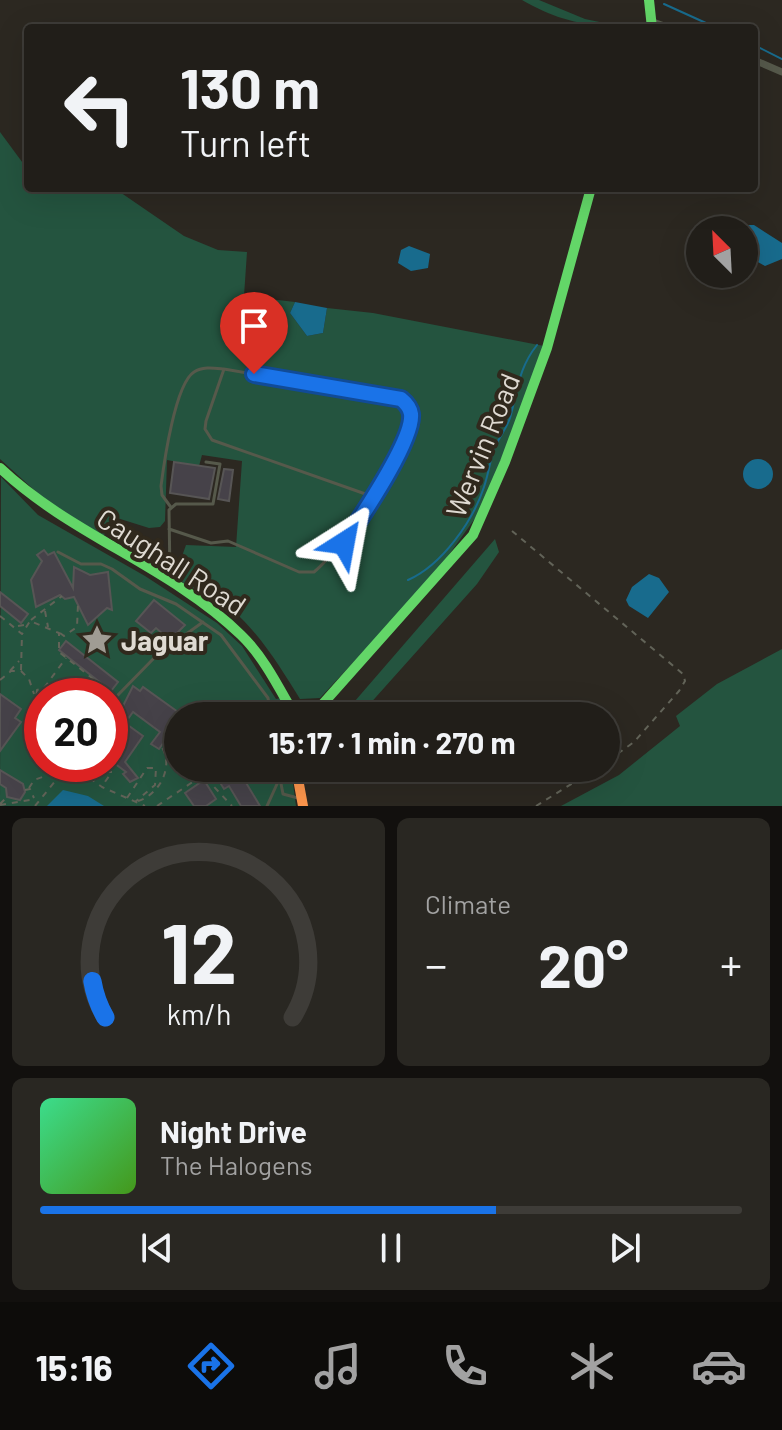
<!DOCTYPE html>
<meta charset="utf-8">
<style>
body{margin:0;font-family:Barlow,sans-serif;background:#292722;color:#f1f3f6;height:100vh;display:flex;flex-direction:column;font-size:30px;white-space:nowrap}
*{box-sizing:border-box;margin:0}
p{font-size:26px;color:#a2a2a2}
.icon{flex:none;width:44px;height:44px;fill:none;stroke:currentColor;stroke-width:2;stroke-linecap:round;stroke-linejoin:round}
.map{position:relative;height:806px;overflow:hidden}
.sheet{display:flex;flex-direction:column;gap:12px;padding:12px;background:#12100e;flex:1}
.sheet>*{flex:none}
.top-card{position:absolute;left:24px;top:24px;width:734px;height:168px;border-radius:8px;box-shadow:0 8px 32px #0002,0 0 0 2px #3e3c38;background:#211e19;color:#f1f3f6;overflow:hidden}
.needle{width:52px;rotate:336deg}
.controls{position:absolute;left:686px;top:216px;display:grid;gap:16px}
.controls a{display:grid;place-items:center;width:72px;height:72px;border-radius:50%;background:#211e19;box-shadow:0 8px 32px #0002,0 0 0 2px #3e3c38;font-size:40px}
.speed{position:absolute;left:24px;top:678px;display:flex;gap:16px;font-size:40px;font-weight:700;text-align:center}
.speed>*{display:grid;place-content:center;width:104px;height:104px;border-radius:50%;background:#211e19;box-shadow:0 8px 32px #0002,0 0 0 2px #3e3c38;line-height:1}
.speed .limit{border:12px solid #d22;background:#fff;color:#111}
.pin{position:absolute;display:grid;place-items:center;width:68px;height:68px;color:#fff;margin:-82px -34px;border-radius:50% 50% 50% 0;rotate:-45deg;box-shadow:0 0 8px #0007}
.pin .icon{rotate:45deg}
.me{position:absolute;width:88px;margin:-44px;rotate:34deg;stroke-linejoin:round;filter:drop-shadow(0 0 6px #0008)}
.turn{display:flex;align-items:center;gap:28px;height:168px;padding:0 24px;font-size:36px}
.turn .icon{width:104px;height:104px;stroke-width:2.5}
.turn b{display:block;font-size:56px;line-height:68px}
.big{font-size:60px;font-weight:700;line-height:1.1}
.sheet .card{flex:1;display:flex;flex-direction:column;justify-content:center;gap:12px;min-width:0;padding:0 28px;border-radius:12px;background:#292722}
.sheet .dial{align-items:center;gap:0}
.dial svg{height:208px;overflow:visible;fill:none;stroke:#3e3c38;stroke-width:7;stroke-linecap:round;text-anchor:middle}
.dial text{fill:#f1f3f6;stroke:none}
.song{display:flex;align-items:center;gap:24px}
.cover{width:96px;height:96px;border-radius:12px;background:linear-gradient(135deg,hsl(150 70% 55%),hsl(100 70% 35%))}
.played{height:8px;border-radius:4px;background:linear-gradient(90deg,#1a73e8 65%,#3e3c38 65%)}
.keys{display:flex;justify-content:space-around;direction:ltr}
.heat{display:flex;justify-content:space-between;align-items:center;font-size:44px;direction:ltr}
.sheet .tiles{flex:1;display:grid;gap:12px;grid-template-columns:1fr 1fr}
.card:last-child{grid-column:span 2}
.trip{position:absolute;left:164px;top:702px;width:456px;height:80px;border-radius:40px;background:#211e19;box-shadow:0 8px 32px #0002,0 0 0 2px #3e3c38;font-weight:700;line-height:80px;text-align:center}
.tabs{display:flex;height:128px;justify-content:space-around;align-items:center;background:#0d0c0a;color:#a2a2a2}
.tabs .icon{width:56px;height:56px}
.tabs .on{color:#1a73e8}
.tabs b{font-size:36px;color:#f1f3f6}
.map>svg:first-child{display:block}
</style>
<div class="map">
<svg width="782" height="806" viewBox="0 0 782 806">
<rect width="100%" height="100%" fill="#2c2821"/>
<path fill="#24543f" fill-rule="evenodd" d="M522,0H539L585,19L614,25C578,26 552,17 522,0Z
M0,132L28,170V188H114L184,236L218,250L247,252L244,296L295,302L290,313L307,336L323,333L327,308L373,313L544,346L491,496L433,577L320,698L300,699C275,659 237,594 186,587L176,573L186,545L236,547L242,461L202,455L199,466L167,460L165,521L160,527L149,528L114,517L103,537L55,509L0,459Z
M1,477L38,515L145,576L217,623L242,646L276,699L281,698L289,716H178V768H291L296,806H0ZM42,696H110V764H42Z
M495,539L499,552L477,584L359,716H342Z
M782,649V806H561L619,775L680,726L676,716L717,684Z"/>
<path fill="#186b8d" d="M735,225H754L782,243V259L765,266L744,254V230H729Z
M409,246L430,254L428,268L411,271L398,263L401,250Z
M295,302L327,308L323,333L307,336L290,313Z
M743 474a15 15 0 1 1 30 0a15 15 0 1 1-30 0Z
M649,574L659,578L669,592L648,618L629,606L626,600L632,587Z
M63,790L88,796L104,806H47Z"/>
<g fill="none" stroke-linecap="round" stroke-linejoin="round">
<path stroke="#186b8d" stroke-width="2" d="M664,4L717,28
M754,45L782,59
M408,580C442,565 473,521 484,487C488,475 490,463 493,451C497,440 506,430 510,418C518,390 518,369 537,345"/>
</g>
<path fill="#464249" stroke="#575555" stroke-width="2" d="M174,462L215,468L209,499L170,493Z
M224,469L233,470L229,501L218,499Z
M44,550L48,555L54,552L73,588L74,567L90,575L108,572L112,610L107,608L88,625L74,597L65,599L60,595L36,607L31,580L42,561L37,555Z
M0,592L28,614L21,623L0,606Z
M154,600L185,625L170,640L156,628L151,633L136,621Z
M66,641L118,682L111,691L59,650Z
M133,686L140,691L143,687L178,712V722L159,749L151,744L160,732L133,712L125,723L143,736L125,762L138,778L130,782L123,774L126,772L110,760V732Z
M0,694L21,709L15,718L21,722L0,751Z
M211,768H254L242,776L260,806H241L229,786L224,789Z
M0,770L23,784L25,792L20,800L7,797L6,788L0,784Z
M204,780L216,799L206,806H194L185,793Z"/>
<g fill="none" stroke-linecap="round" stroke-linejoin="round">
<path stroke="#626358" stroke-width="2" stroke-dasharray="6 6" stroke-linecap="butt" d="M512,531L683,674L685,681L679,691L634,742L606,762
M45,611L48,627
M0,616L22,634L30,621L59,633V652L111,693
M31,620L62,596
M18,626L29,624
M60,633L64,636L77,627L78,604
M21,670L22,634
M10,671L19,661
M0,680L11,671H21L29,679L34,694
M82,696L95,683
M42,703L36,699L37,690L44,688L66,658
M110,710V714
M110,719L118,708
M70,764L102,787L145,806
M101,764L102,772H112L102,786
M108,764L112,762
M29,788L34,780L65,769
M25,790L30,789L34,798
M127,798L147,768H156L155,785L135,802
M138,801C159,795 175,766 161,746
M0,804L7,797
M0,805L35,799
M35,806L69,764
M157,806L203,775L232,806
M536,806L597,768"/>
<path stroke="#56594b" stroke-width="3" d="M224,369L206,421L205,429L212,440L374,497
M169,529L211,543L228,541L299,572H314C340,551 436,425 401,399L224,369C214,368 203,366 194,372C175,384 164,463 161,486L162,495L170,506
M58,552L81,564H101L112,569L140,589L176,604L221,635L268,698L271,716
M170,576L169,510L176,504H213L220,464L206,462
M116,697L157,655L203,622
M278,768L283,794L298,798
M267,806L277,784"/>
<path stroke="#56594b" stroke-width="7" d="M653,22L670,28
M754,60L782,72"/>
<path stroke="#63d668" stroke-width="10" d="M649,0L652,28
M0,468C72,536 170,566 241,635C264,657 279,688 295,716
M312,716L473,535L505,462L547,348L591,188"/>
<path stroke="#ff974d" stroke-width="10" d="M296,768L303,806"/>
</g>
<g fill="none" stroke-linecap="round" stroke-linejoin="round">
<defs>
<path id="route" d="M254,374L401,399C406,403 410,407 411,414C414,440 359,520 344,543"/>
</defs>
<use href="#route" stroke="#114b97" stroke-width="20"/>
<use href="#route" stroke="#1a73e8" stroke-width="14"/>
</g>
<defs>
<symbol id="sight-bare" viewBox="-9 -9 18 18"><path d="M0-6L1.8-2.2L6-1.7L2.9 1.2L3.7 5.4L0 3.3L-3.7 5.4L-2.9 1.2L-6-1.7L-1.8-2.2Z" fill="#a09c94" stroke="#30291d" stroke-width="2.5" paint-order="stroke"/></symbol>
</defs>
<g fill-rule="evenodd">
<use href="#sight-bare" x="75" y="618" width="44" height="44"/>
</g>
<g text-anchor="middle" dominant-baseline="central" stroke-width="8" stroke-linejoin="round" paint-order="stroke">
<g font-size="28" fill="#dfdad2" stroke="#30291d">
<text transform="translate(482 445) rotate(-68)">Wervin Road</text>
<text transform="translate(172 561) rotate(33)">Caughall Road</text>
</g>
<g font-size="28" font-weight="bold" fill="#dfdad2" stroke="#30291d" text-anchor="start">
<text x="121" y="640">Jaguar</text>
</g>
</g>
</svg>
<div class="controls">
<a><svg class="needle" viewBox="-14 -14 28 28"><path d="M0-13l5 13h-10z" fill="#e53935"/><path d="M0 13l5-13h-10z" fill="#a2a2a2"/></svg></a>
</div>
<div class="speed"><div class="limit">20</div></div>
<div class="pin" style="left:254px;top:374px;background:#d93025"><svg class="icon" aria-label="arrive" viewBox="0 0 24 24"><path d="M6 21V4h12l-3 4 3 4H6"/></svg></div>
<svg class="me" style="left:344px;top:543px" viewBox="-20 -20 40 40"><path d="M0-17L14 15 0 8-14 15z" fill="#1a73e8" stroke="#fff" stroke-width="4"/></svg>
<div class="trip">15:17 · 1 min · 270 m</div>
<div class="top-card">
<div class="turn"><svg class="icon" aria-label="left" viewBox="0 0 24 24"><path d="M17 20v-9H6M10 6l-5 5 5 5"/></svg><div><b>130 m</b>Turn left</div></div>
</div>
</div>
<section class="sheet">
<div class="tiles">
<div class="card dial"><svg viewBox="0 0 100 80">
<path d="M14 69A42 42 0 1 1 86 69"/>
<path d="M14 69A42 42 0 0 1 9 55" stroke="#1a73e8"/>
<text x="50" y="56" font-size="32" font-weight="700">12</text>
<text x="50" y="72" font-size="11">km/h</text>
</svg></div>
<div class="card"><p>Climate</p>
<div class="heat"><a>−</a><b class="big">20°</b><a>+</a></div>
</div>
<div class="card">
<div class="song"><i class="cover"></i><div><b>Night Drive</b><p>The Halogens</p></div></div>
<div class="played"></div>
<div class="keys"><svg class="icon" aria-label="previous" viewBox="0 0 24 24"><path d="M18 5L8 12l10 7zM5 5v14"/></svg><svg class="icon" aria-label="pause" viewBox="0 0 24 24"><path d="M8 5v14M16 5v14"/></svg><svg class="icon" aria-label="next" viewBox="0 0 24 24"><path d="M6 5l10 7-10 7zM19 5v14"/></svg></div>
</div>
</div>
</section>
<nav class="tabs">
<b>15:16</b>
<svg class="icon on" aria-label="directions" viewBox="0 0 24 24"><path d="M12 3l9 9-9 9-9-9zM9 14v-3h6M13 9l2 2-2 2"/></svg>
<svg class="icon" aria-label="music" viewBox="0 0 24 24"><path d="M9 18V5l10-2v13"/><circle cx="6" cy="18" r="3"/><circle cx="16" cy="16" r="3"/></svg>
<svg class="icon" aria-label="phone" viewBox="0 0 24 24"><path d="M5 4h4l2 5-3 2q2 4 5 5l2-3 5 2v4C11 20 4 13 5 4z"/></svg>
<svg class="icon" aria-label="climate" viewBox="0 0 24 24"><path d="M12 3v18M4 7l16 10M4 17L20 7"/></svg>
<svg class="icon" aria-label="car" viewBox="0 0 24 24"><path d="M5 17H2v-5l4-1 3-4h7l3 4 3 1v5h-3M9 17h6M6 11h13"/><circle cx="7" cy="17" r="2"/><circle cx="17" cy="17" r="2"/></svg>
</nav>
